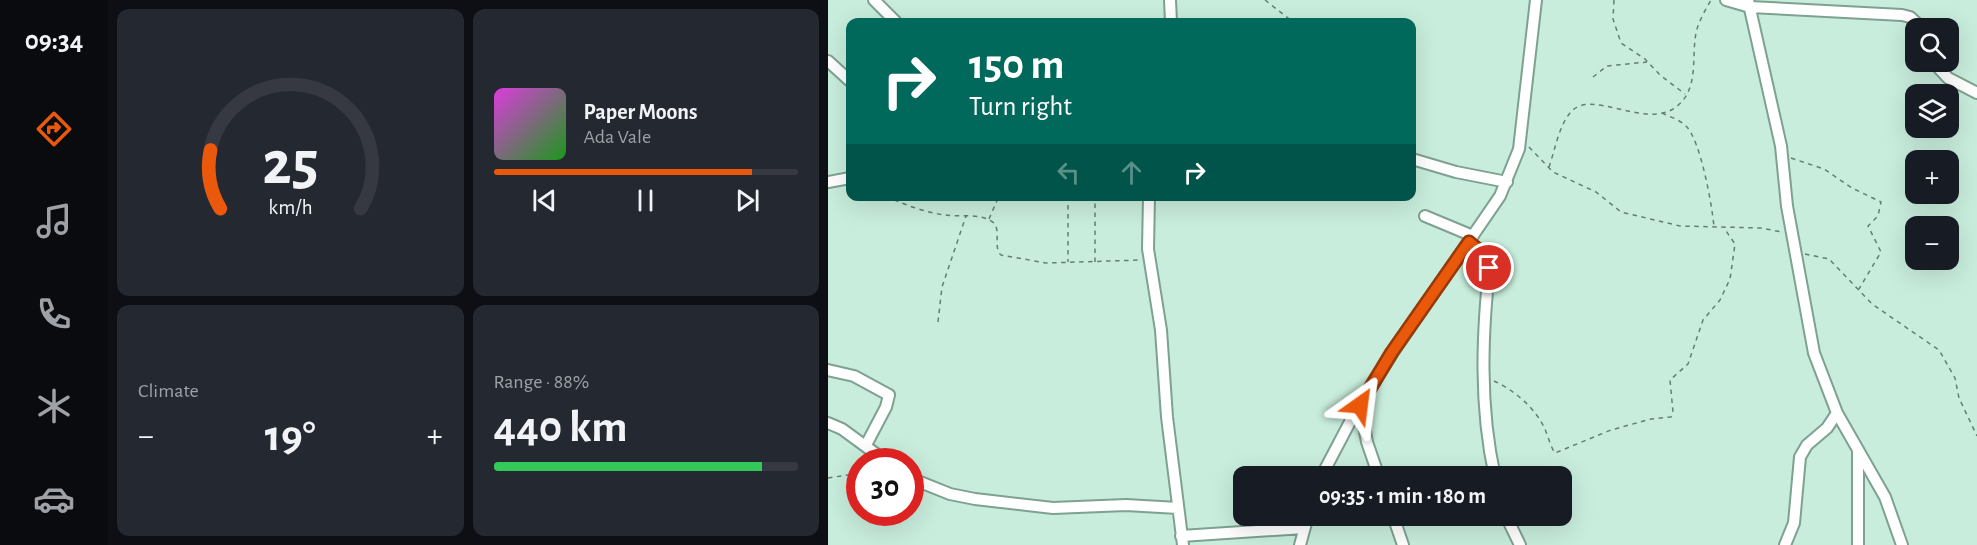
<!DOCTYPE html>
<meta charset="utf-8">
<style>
body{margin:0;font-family:"Alegreya Sans",sans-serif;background:#242831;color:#f1f3f6;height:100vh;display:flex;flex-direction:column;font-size:22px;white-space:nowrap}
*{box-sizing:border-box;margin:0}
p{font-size:20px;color:#9ea1a6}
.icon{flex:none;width:33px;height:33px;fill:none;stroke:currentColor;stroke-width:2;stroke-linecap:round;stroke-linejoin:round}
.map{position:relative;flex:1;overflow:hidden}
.sheet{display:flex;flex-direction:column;gap:9px;padding:9px;background:#0d0f14;width:720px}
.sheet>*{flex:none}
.top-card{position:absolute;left:18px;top:18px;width:570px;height:183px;border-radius:12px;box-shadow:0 6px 24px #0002;background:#00695c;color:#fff;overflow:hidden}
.tools{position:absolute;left:1077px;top:18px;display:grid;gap:12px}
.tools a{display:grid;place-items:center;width:54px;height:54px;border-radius:12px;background:#171b24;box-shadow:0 6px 24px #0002;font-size:30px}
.speed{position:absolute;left:18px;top:448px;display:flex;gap:12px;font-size:30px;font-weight:700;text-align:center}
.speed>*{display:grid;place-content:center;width:78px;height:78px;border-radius:50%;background:#171b24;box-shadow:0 6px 24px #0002;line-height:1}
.speed .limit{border:9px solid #d22;background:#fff;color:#111}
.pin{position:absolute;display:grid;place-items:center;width:51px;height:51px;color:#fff;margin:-26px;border:3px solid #fff;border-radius:50%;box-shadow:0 2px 6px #0007}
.me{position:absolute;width:66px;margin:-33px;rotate:31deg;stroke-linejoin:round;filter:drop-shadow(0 0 4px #0008)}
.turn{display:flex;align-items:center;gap:21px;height:126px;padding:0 24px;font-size:27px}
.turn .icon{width:78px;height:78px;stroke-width:2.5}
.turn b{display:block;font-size:42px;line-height:51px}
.lanes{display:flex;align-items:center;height:57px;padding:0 24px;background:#0003;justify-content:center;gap:30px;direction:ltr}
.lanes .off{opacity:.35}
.big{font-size:45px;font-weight:700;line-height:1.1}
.sheet .card{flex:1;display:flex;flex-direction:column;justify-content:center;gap:9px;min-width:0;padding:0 21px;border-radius:12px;background:#242831}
.sheet .dial{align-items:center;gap:0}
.dial svg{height:156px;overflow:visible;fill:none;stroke:#363941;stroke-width:7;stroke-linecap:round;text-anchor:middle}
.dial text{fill:#f1f3f6;stroke:none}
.song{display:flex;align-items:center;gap:18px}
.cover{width:72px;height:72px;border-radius:9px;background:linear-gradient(135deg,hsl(300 70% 55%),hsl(120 70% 35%))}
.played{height:6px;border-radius:3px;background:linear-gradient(90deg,#ea580c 85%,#363941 85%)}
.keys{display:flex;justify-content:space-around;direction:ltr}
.heat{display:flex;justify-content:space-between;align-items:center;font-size:33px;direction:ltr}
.charge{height:9px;border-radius:4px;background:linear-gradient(90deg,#34c759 88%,#363941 0)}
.sheet .tiles{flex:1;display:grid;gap:9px;grid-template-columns:repeat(2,1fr)}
.trip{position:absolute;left:405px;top:466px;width:339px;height:60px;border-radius:12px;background:#171b24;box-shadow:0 6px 24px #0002;font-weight:700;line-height:60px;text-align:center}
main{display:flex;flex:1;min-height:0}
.tabs{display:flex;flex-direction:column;width:108px;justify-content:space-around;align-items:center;background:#090b0e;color:#9ea1a6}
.tabs .icon{width:42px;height:42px}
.tabs .on{color:#ea580c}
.tabs b{font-size:27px;color:#f1f3f6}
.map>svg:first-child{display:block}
</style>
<main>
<nav class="tabs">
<b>09:34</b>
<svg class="icon on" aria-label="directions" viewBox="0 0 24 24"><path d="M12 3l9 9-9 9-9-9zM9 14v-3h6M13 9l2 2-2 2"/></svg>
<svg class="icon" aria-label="music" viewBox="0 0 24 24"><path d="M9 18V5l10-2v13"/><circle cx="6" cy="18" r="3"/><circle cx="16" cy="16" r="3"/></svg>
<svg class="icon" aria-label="phone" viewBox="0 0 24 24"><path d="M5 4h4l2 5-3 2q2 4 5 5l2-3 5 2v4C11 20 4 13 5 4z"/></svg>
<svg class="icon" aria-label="climate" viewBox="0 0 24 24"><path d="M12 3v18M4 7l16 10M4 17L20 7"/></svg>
<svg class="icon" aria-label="car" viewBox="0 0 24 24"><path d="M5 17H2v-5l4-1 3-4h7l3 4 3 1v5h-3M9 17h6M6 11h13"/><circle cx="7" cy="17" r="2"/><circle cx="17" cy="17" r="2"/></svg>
</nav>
<section class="sheet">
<div class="tiles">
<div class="card dial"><svg viewBox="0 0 100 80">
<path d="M14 69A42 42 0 1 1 86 69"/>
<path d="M14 69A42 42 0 0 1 9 39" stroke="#ea580c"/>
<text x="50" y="56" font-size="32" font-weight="700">25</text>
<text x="50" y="72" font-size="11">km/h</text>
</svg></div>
<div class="card">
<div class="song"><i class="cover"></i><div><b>Paper Moons</b><p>Ada Vale</p></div></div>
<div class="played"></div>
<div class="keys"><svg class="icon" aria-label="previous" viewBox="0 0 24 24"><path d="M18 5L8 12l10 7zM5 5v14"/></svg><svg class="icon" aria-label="pause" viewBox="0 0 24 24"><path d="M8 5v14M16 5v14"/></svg><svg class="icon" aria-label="next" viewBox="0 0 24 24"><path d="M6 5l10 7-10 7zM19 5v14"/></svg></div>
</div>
<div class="card"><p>Climate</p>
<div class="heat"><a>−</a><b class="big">19°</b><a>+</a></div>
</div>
<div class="card"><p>Range · 88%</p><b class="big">440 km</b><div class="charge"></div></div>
</div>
</section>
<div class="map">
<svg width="1149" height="545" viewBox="0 0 1149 545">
<rect width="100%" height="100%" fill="#c8eddc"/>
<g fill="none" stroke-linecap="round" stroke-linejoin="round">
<defs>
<path id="minor" d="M46,0L68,22
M342,0L343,22
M898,0L922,7L1074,15L1082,17L1094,28
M920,0L953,146L959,206L986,353L1009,413L1057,497L1074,545
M0,61L22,81
M1105,62L1120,78L1149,93
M584,159L628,172L679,182
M0,182L22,178
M321,196L320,249L333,330L339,417L355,545
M597,216L645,236
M641,241L662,261C654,333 651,406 667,477
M0,370L26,376L61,395L58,407L38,445
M532,405L539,442L551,477
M0,423L14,429L59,462
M1030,452V545
M493,477L523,420L565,352L672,196L691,149L708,0
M82,478L122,494L147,499L225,508L298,505L350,508
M565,516L575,545
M678,516L692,545
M353,536L476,528
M472,545L480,516
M957,545L966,523L972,457L979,445L999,428L1009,413"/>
</defs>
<use href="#minor" stroke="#7ea191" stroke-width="14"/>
<path stroke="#657e73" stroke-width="1.5" stroke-dasharray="4.5 4.5" stroke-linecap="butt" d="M437,0L465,22
M786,0L785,19L793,43L817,59L832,75L857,94
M765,77L779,66L819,62
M834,113C842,117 853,120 859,127C873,143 884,205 886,227
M701,147L725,172L768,192L793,212L852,226L933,228L954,232
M963,158L996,169L1024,188L1053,202L1050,216L1040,226L1053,252L1031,289
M721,167C727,150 731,125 743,112C763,88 818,130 848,107C873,88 862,54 869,29C872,19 878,9 883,0
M58,196C77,205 96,212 117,215C131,217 150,213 163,221C175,227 164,247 173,255L218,263L313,260
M240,196V262
M161,219L171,196
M977,254L1001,259L1044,304L1111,350L1127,378L1131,398L1149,436
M267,262V196
M110,322L114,287L138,216
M666,381C686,390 706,407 716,427C720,435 722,446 727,453L783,430L823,419L843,417L845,412L842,380L860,364L875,320L892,300L902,279L907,244L896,228
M34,462L37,456
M0,478L26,474L32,470"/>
<use href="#minor" stroke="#fff" stroke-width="10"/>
</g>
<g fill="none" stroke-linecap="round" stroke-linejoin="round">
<defs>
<path id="route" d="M532,405L564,352L641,242L660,258L661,268"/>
</defs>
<use href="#route" stroke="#983908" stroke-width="15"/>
<use href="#route" stroke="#ea580c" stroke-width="10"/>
</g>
</svg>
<div class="tools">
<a><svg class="icon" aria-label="search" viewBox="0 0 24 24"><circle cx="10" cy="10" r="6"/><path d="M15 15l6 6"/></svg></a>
<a><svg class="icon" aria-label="layers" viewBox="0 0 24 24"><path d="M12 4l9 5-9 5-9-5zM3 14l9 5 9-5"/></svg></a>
<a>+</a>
<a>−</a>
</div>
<div class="speed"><div class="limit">30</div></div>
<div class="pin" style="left:661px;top:268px;background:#d93025"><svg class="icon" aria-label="arrive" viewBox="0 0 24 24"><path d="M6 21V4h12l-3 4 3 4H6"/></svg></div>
<svg class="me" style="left:532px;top:405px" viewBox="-20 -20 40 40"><path d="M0-17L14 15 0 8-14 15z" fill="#ea580c" stroke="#fff" stroke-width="4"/></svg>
<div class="trip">09:35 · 1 min · 180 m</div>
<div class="top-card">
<div class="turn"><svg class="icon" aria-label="right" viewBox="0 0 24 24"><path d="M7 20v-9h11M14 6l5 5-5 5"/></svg><div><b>150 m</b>Turn right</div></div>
<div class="lanes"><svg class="icon off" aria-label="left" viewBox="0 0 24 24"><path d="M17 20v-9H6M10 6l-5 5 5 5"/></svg><svg class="icon off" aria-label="ahead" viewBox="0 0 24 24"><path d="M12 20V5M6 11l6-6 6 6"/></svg><svg class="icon" aria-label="right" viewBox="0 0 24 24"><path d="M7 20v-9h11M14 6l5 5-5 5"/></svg></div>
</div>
</div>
</main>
